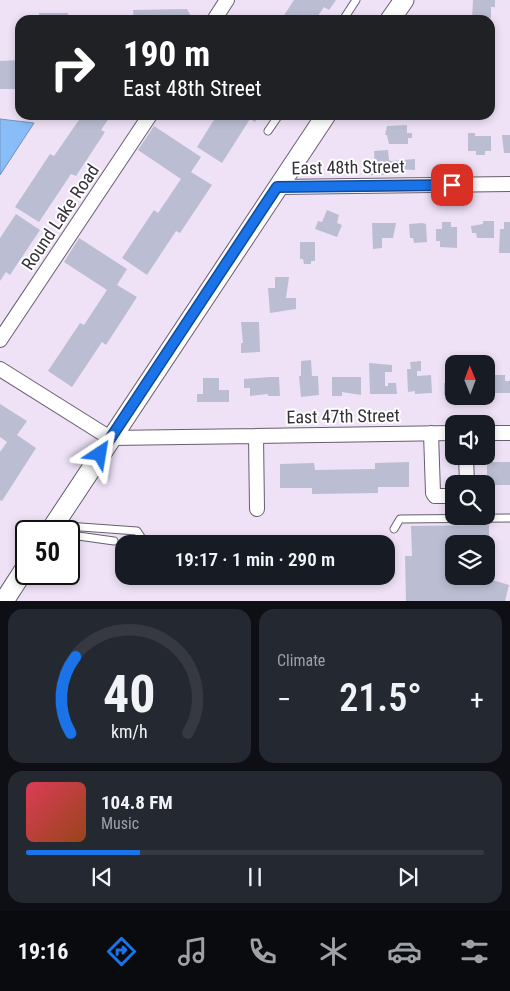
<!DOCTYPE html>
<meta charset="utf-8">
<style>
body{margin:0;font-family:"Roboto Condensed",sans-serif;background:#242831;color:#f1f3f6;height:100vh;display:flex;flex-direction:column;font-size:19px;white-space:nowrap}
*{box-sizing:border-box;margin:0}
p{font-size:16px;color:#9ea1a6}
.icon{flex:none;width:28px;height:28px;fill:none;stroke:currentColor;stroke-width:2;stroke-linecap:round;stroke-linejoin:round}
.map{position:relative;height:601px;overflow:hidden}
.details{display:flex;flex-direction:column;gap:8px;padding:8px;background:#0d0f14;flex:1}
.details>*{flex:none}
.top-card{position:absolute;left:15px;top:15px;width:480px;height:105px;border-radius:15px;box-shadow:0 2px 8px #0003;background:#202124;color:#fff;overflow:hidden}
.needle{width:32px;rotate:359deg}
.buttons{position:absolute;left:445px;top:355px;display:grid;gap:10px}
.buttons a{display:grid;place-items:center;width:50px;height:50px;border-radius:10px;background:#171b24;box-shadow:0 2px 8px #0003;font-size:25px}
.speed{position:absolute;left:15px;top:520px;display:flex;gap:10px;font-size:25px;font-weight:700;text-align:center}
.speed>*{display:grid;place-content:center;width:65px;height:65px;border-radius:50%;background:#171b24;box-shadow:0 2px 8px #0003;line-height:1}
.speed .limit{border:2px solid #111;border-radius:8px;background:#fff;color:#111}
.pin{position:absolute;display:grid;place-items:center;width:42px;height:42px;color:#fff;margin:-21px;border-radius:10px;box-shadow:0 2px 8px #0006}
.me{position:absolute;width:55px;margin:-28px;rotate:33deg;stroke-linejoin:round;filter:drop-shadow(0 0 4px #0008)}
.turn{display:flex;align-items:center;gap:18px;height:105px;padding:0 25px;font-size:22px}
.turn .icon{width:65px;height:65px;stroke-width:2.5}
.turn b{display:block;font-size:35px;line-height:42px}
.big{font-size:38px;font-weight:600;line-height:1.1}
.details .tile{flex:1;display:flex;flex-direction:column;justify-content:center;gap:8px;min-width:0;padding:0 18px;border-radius:15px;background:#242831}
.details .dial{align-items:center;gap:0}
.dial svg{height:130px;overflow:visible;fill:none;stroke:#363941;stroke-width:7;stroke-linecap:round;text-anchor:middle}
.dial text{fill:#f1f3f6;stroke:none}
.song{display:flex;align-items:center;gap:15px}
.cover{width:60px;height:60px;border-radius:8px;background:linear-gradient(135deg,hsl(350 70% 55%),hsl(20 70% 35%))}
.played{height:5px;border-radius:2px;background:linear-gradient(90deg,#1a73e8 25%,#363941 25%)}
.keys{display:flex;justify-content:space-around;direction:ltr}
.heat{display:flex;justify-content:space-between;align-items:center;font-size:28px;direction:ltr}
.details .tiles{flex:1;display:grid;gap:8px;grid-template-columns:1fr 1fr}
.tile:last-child{grid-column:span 2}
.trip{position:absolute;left:115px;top:535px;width:280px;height:50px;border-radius:15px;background:#171b24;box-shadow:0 2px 8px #0003;font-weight:600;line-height:50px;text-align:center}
.menu{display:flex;height:80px;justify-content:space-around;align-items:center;background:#090b0e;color:#9ea1a6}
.menu .icon{width:35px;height:35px}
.menu .current{color:#1a73e8}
.menu b{font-size:22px;color:#f1f3f6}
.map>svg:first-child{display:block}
</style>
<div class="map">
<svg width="510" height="601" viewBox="0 0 510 601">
<rect width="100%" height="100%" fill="#efe2f7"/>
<path fill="#89bdf7" stroke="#7093be" d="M0,119L34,123L0,175Z"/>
<path fill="#bbbdd3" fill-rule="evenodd" d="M294,0H336L329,10L324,7L315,20H281Z
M473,0H495V7H491V18L472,19Z
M187,9L193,20H134L133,10Z
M39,13H68V20H39Z
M490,24H494L495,64H490Z
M20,60V89H0V61Z
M76,115H111L101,130L105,132L76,176L71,174L39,222L15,207L50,154L54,156L79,120L75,117Z
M217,115H260L255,122L250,119L222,163L197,147Z
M407,125V133H412V138H408V144H389L387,135H385L387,126Z
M154,126L201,157L191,172L212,185L180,233L176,231L147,275L122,258L154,210L158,213L181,179L138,150Z
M468,133H475V136H491V151H485V155H476V151H468Z
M502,135H510V153H504Z
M388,150L389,160L391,161L415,159V170L388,169V175H371V169H375L374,151Z
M327,210L339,215L337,223L342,225L337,237L315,229L318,221L322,222Z
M16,214L40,230L10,275L6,272L0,281V238Z
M483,221H494V238H477L476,233H472L471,226L483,224Z
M442,222H451V227H457V248L440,247V241H436V229H442Z
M504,222H510V253H499L500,229H504Z
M372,223H396L393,238H382V248L373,249Z
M422,223L426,224L427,242L414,243L413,238H410L409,224Z
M79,238L127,269L117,285L137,297L106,345L102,342L72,387L48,371L80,323L84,325L107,290L64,262Z
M300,242H315V261H311V264H304L303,259H300Z
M275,277H289L286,298H296V309L270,313L268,288H275Z
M241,322H259L260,352L241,353V343H243Z
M311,360L312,376H318L319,395L301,397L299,376H301V361Z
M421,361V371H417V376L431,375L432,393L415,394V391L408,392L407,369H411L410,362Z
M369,363L392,365V372H385V386H388V383H396L397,394H370Z
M450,369H454V395H444V383H450Z
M486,375H505V381H510V393H486Z
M270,377H279L280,396H268V394L250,396V388H244V379Z
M332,377H361V395L342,392V396H332Z
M203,378H219V390H229V402H197V394H203Z
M0,404L27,421L17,435L36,448L2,501L0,500V452L7,442L0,437Z
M409,462V487H378V493L312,494V488H280V464L314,463L315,470L375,469V463Z
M487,462H510V485H487Z
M489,525V579L509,585L505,601H406L405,556H412L411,526ZM454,544H486V576H454Z"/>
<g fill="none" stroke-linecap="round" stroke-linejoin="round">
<defs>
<path id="lane" d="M343,20L356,0
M268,131L279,115
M64,523L71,535L114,541
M67,526L137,531L143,540
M394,529L400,519L510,518"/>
<path id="street" d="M214,20L227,0
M277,187L510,184
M0,340L150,115
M0,369L110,438L454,433
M431,433L433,493L435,496H454
M486,433H510
M256,436L257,509
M466,456L467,484"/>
<path id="secondary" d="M390,20L404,0
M50,531L326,115
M4,601L26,567"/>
</defs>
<use href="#lane" stroke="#685e6f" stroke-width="9"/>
<use href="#street" stroke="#685e6f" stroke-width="16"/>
<use href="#secondary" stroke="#685e6f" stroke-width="21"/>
<use href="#lane" stroke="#fff" stroke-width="7"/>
<use href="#street" stroke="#fff" stroke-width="14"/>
<use href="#secondary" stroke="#fff" stroke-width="19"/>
</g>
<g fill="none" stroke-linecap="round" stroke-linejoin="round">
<defs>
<path id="route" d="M100,454L277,187L452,185"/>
</defs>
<use href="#route" stroke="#114b97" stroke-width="12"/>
<use href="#route" stroke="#1a73e8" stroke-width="9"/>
</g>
<g text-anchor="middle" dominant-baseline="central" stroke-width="4" stroke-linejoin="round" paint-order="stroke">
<g font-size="18" fill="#353138" stroke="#fff">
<text transform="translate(348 167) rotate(-1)">East 48th Street</text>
<text transform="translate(60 217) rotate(-56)">Round Lake Road</text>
<text transform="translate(343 416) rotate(-1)">East 47th Street</text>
</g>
</g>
</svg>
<div class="buttons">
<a><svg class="needle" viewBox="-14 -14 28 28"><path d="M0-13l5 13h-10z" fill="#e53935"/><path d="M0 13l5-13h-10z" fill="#9ea1a6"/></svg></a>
<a><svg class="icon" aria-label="sound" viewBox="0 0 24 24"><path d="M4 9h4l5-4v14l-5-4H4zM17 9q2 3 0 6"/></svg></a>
<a><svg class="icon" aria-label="search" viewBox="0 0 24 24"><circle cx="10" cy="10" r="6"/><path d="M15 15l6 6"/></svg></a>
<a><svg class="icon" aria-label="layers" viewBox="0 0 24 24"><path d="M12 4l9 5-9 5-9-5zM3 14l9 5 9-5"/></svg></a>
</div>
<div class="speed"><div class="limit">50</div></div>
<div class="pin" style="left:452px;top:185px;background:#d93025"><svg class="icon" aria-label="arrive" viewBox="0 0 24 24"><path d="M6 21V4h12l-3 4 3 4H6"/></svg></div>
<svg class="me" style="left:100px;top:454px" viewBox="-20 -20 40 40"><path d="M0-17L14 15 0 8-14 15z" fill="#1a73e8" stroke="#fff" stroke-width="4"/></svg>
<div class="trip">19:17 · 1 min · 290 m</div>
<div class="top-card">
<div class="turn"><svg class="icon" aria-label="right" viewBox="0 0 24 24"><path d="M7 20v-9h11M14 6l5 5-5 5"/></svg><div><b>190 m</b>East 48th Street</div></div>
</div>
</div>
<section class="details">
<div class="tiles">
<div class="tile dial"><svg viewBox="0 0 100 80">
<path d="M14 69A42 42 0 1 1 86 69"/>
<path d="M14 69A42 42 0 0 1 17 22" stroke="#1a73e8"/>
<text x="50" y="56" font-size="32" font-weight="700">40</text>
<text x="50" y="72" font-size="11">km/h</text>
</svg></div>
<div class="tile"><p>Climate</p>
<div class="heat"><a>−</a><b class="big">21.5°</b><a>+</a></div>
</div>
<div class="tile">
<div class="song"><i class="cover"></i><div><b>104.8 FM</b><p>Music</p></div></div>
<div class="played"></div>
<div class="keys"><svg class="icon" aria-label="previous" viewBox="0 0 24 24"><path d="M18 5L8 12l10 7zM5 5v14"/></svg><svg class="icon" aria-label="pause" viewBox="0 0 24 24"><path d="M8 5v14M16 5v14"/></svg><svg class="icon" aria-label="next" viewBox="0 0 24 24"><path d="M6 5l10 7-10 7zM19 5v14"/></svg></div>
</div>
</div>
</section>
<nav class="menu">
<b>19:16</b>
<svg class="icon current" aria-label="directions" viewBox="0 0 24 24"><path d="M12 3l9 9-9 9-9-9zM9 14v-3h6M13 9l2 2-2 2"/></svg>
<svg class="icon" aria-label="music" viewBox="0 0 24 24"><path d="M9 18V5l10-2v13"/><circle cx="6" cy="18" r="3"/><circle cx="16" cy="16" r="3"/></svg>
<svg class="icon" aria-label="phone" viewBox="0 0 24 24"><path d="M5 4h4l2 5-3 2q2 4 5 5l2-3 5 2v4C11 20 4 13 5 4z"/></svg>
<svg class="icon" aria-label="climate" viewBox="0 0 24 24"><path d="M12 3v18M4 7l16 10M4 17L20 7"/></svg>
<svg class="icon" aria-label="car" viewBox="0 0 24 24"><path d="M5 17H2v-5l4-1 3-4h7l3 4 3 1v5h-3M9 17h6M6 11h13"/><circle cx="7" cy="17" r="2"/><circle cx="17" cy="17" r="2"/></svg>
<svg class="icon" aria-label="filters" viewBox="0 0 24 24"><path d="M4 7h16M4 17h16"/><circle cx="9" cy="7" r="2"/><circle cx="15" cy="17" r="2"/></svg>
</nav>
